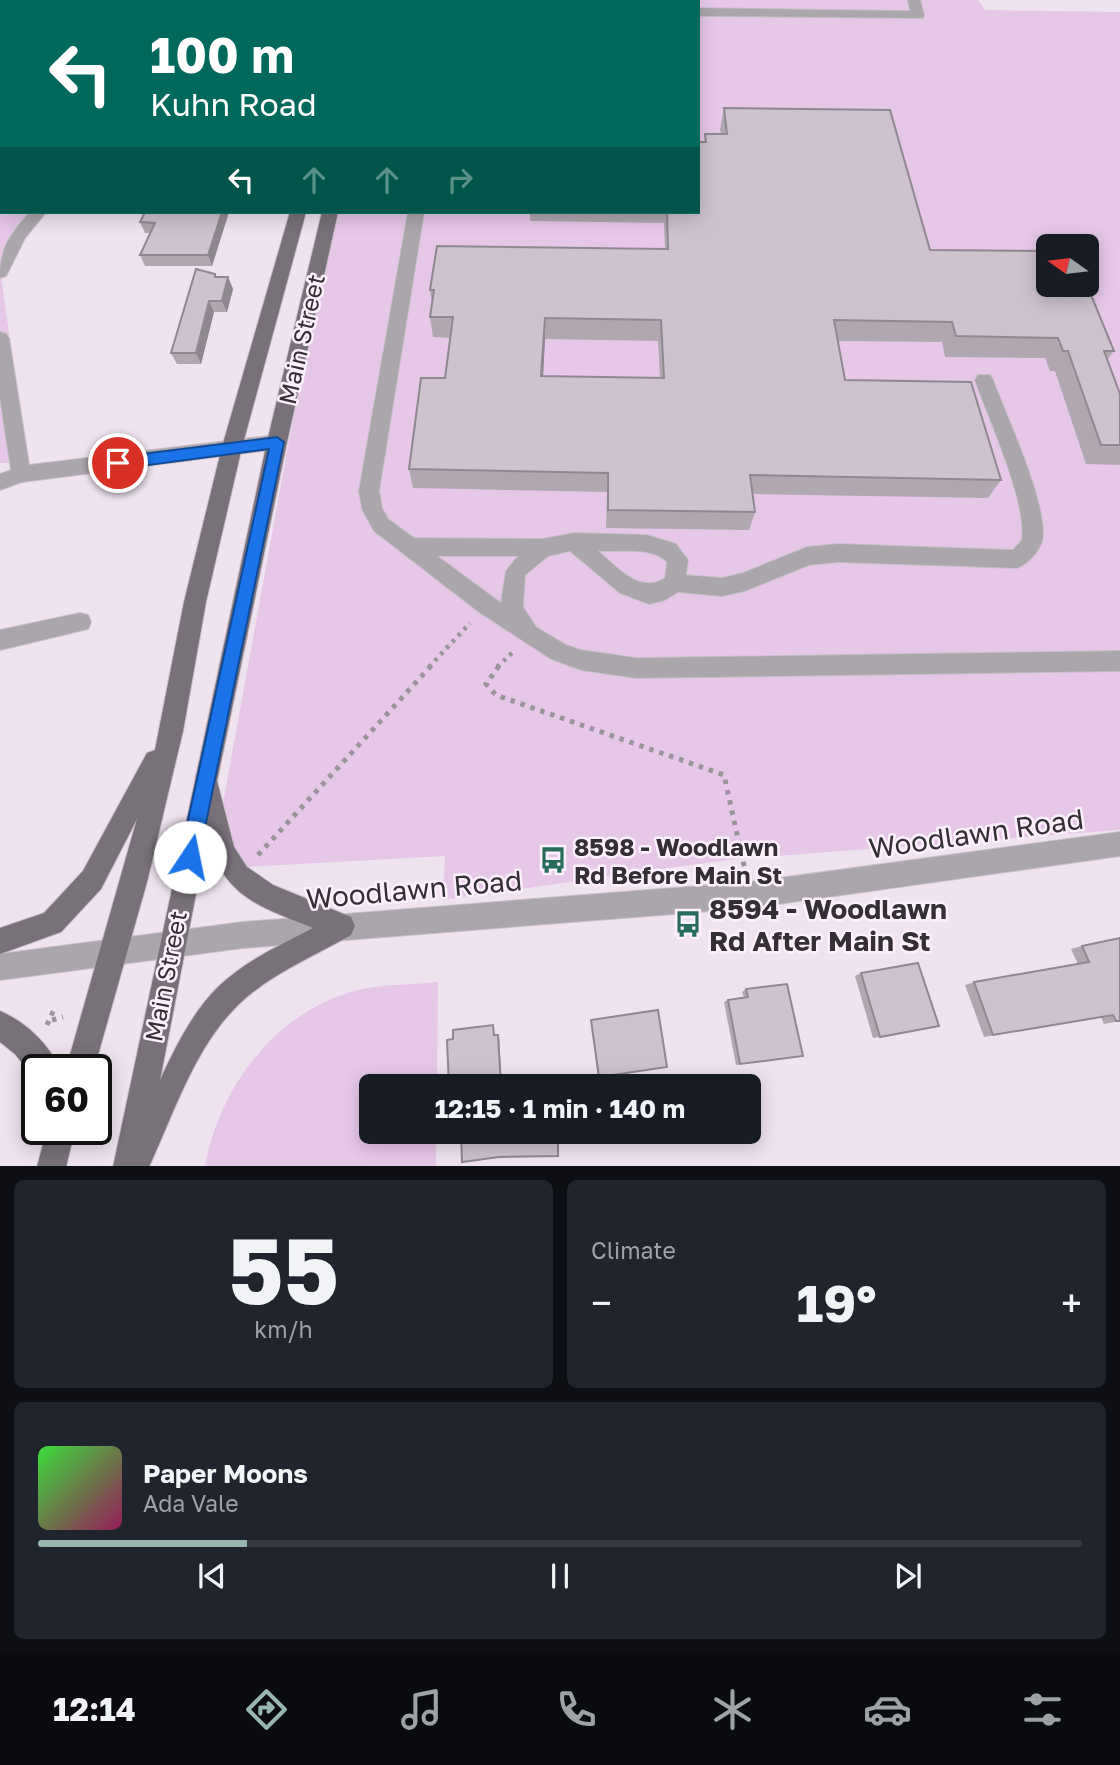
<!DOCTYPE html>
<meta charset="utf-8">
<style>
body{margin:0;font-family:"Golos Text",sans-serif;background:#20242c;color:#f1f3f6;height:100vh;display:flex;flex-direction:column;font-size:26px;white-space:nowrap}
*{box-sizing:border-box;margin:0}
p{font-size:23px;color:#9ea1a6}
.icon{flex:none;width:38px;height:38px;fill:none;stroke:currentColor;stroke-width:2;stroke-linecap:round;stroke-linejoin:round}
.map{position:relative;height:1166px;overflow:hidden}
.sheet{display:flex;flex-direction:column;gap:14px;padding:14px;background:#0d0f14;flex:1}
.sheet>*{flex:none}
.hud{position:absolute;left:0px;top:0px;width:700px;height:214px;box-shadow:0 4px 18px #0003;background:#00695c;color:#fff;overflow:hidden}
.needle{width:46px;rotate:284deg}
.tools{position:absolute;left:1036px;top:234px;display:grid;gap:14px}
.tools a{display:grid;place-items:center;width:63px;height:63px;border-radius:10px;background:#171b24;box-shadow:0 4px 18px #0003;font-size:35px}
.speed{position:absolute;left:21px;top:1054px;display:flex;gap:14px;font-size:35px;font-weight:700;text-align:center}
.speed>*{display:grid;place-content:center;width:91px;height:91px;border-radius:50%;background:#171b24;box-shadow:0 4px 18px #0003;line-height:1}
.speed .limit{border:4px solid #111;border-radius:10px;background:#fff;color:#111}
.pin{position:absolute;display:grid;place-items:center;width:60px;height:60px;color:#fff;margin:-30px;border:4px solid #fff;border-radius:50%;box-shadow:0 2px 7px #0007}
.me{position:absolute;width:77px;margin:-38px;rotate:11deg;stroke-linejoin:round;filter:drop-shadow(0 0 5px #0008)}
.turn{display:flex;align-items:center;gap:24px;height:147px;padding:0 35px;font-size:32px}
.turn .icon{width:91px;height:91px;stroke-width:2.5}
.turn b{display:block;font-size:49px;line-height:60px}
.lanes{display:flex;align-items:center;height:66px;padding:0 35px;background:#0003;justify-content:center;gap:35px;direction:ltr}
.lanes .off{opacity:.35}
.big{font-size:52px;font-weight:700;line-height:1.1}
.sheet .card{flex:1;display:flex;flex-direction:column;justify-content:center;gap:10px;min-width:0;padding:0 24px;border-radius:10px;background:#20242c}
.sheet .dial{align-items:center;gap:0}
.dial b{font-size:91px;line-height:1}
.song{display:flex;align-items:center;gap:21px}
.cover{width:84px;height:84px;border-radius:10px;background:linear-gradient(135deg,hsl(120 70% 55%),hsl(330 70% 35%))}
.played{height:7px;border-radius:4px;background:linear-gradient(90deg,#97b6b0 20%,#363941 20%)}
.keys{display:flex;justify-content:space-around;direction:ltr}
.heat{display:flex;justify-content:space-between;align-items:center;font-size:38px;direction:ltr}
.sheet .tiles{flex:1;display:grid;gap:14px;grid-template-columns:1fr 1fr}
.card:last-child{grid-column:span 2}
.trip{position:absolute;left:359px;top:1074px;width:402px;height:70px;border-radius:10px;background:#171b24;box-shadow:0 4px 18px #0003;font-weight:700;line-height:70px;text-align:center}
.tab-bar{display:flex;height:112px;justify-content:space-around;align-items:center;background:#090b0e;color:#9ea1a6}
.tab-bar .icon{width:49px;height:49px}
.tab-bar .selected{color:#97b6b0}
.tab-bar b{font-size:32px;color:#f1f3f6}
.map>svg:first-child{display:block}
</style>
<div class="map">
<svg width="1120" height="1167" viewBox="0 0 1120 1167">
<rect width="100%" height="100%" fill="#eee3ef"/>
<path fill="#e6c7e8" fill-rule="evenodd" d="M0,0H297L2,2V212H42L0,269L27,463H0Z
M375,0H978L985,10L1120,12V830L734,859L443,900L445,856L211,869L315,298L335,212H698V2ZM1048,247H1087V285H1048Z
M438,982L437,1087H371V1132H436V1166H205C220,1086 276,1011 358,990C383,984 412,985 438,982Z"/>
<g fill="none" stroke-linecap="round" stroke-linejoin="round">
<path stroke="#be97c1" stroke-width="6" d="M124,2L126,0"/>
<defs>
<path id="minor" d="M292,0H305L291,2Z
M480,0H494L479,2Z
M513,0H530L531,2H514Z
M908,0H920L924,15L923,18L698,16V8L910,11Z
M30,212H46L25,238L6,276L0,278C0,247 10,235 30,212Z
M408,212H424L379,491L382,508L388,519L414,538L542,539L574,533L647,535L676,544L688,560L686,575L722,578L743,573L807,547L838,544L1013,550L1022,540C1027,500 989,420 975,380L978,375H990L993,380C1007,417 1045,499 1043,536C1042,549 1029,563 1017,568L838,562L809,565L745,591L722,596L678,592L665,600L649,604L620,593L570,551L548,556L525,575L523,607L536,627L566,645L581,650L636,658L1120,651V671L636,678L581,670L551,659L479,612L374,531L362,509L359,491ZM598,551C618,552 653,546 667,562L665,578C640,595 617,567 598,551ZM437,556H518L506,571L501,603Z
M0,332L6,334L9,338L29,465L277,435L284,437L287,442L284,447L277,449L22,482L0,490V474L11,470L0,397Z
M80,613L88,615L91,622L88,629L0,650V630Z
M1120,832V856L750,908L243,948L0,980V954L243,922L750,882Z"/>
<path id="major" d="M348,0H360V2H348Z
M290,212H306L242,447L206,602L183,731L147,882L94,1069H66L137,819L101,889L61,932L0,954V928L44,913L83,871L147,753L155,750L184,602L222,447Z
M322,212H338L287,442L217,781L234,847L247,867L273,885L351,917L355,926L351,935C313,957 268,975 237,1006C194,1049 174,1113 149,1167H113L267,442ZM207,837C225,898 259,906 313,928C281,945 244,961 217,988C192,1013 175,1048 160,1080Z
M0,1011C24,1021 50,1044 59,1069H37L35,1079L15,1054L0,1042Z
M47,1129H75L66,1167H37Z"/>
</defs>
<use href="#minor" stroke="#c9bfca" stroke-width="2"/>
<use href="#major" stroke="#c9bfca" stroke-width="2"/>
<path stroke="#9c949d" stroke-width="4.5" stroke-dasharray="3.5 5" stroke-linecap="butt" d="M429,667L470,623
M497,667L514,651"/>
<path stroke="#9c949d" stroke-width="5" stroke-dasharray="4.5 6" stroke-linecap="butt" d="M499,666L486,684L496,695L724,775L745,870
M258,855L431,666
M52,1020L63,1017
M47,1025L55,1007"/>
<use href="#minor" fill="#aba6ab" fill-rule="evenodd"/>
<use href="#major" fill="#79717a" fill-rule="evenodd"/>
</g>
<path fill="#b0a7b1" fill-rule="evenodd" d="M724,108L930,250L1114,351L1107,360L1120,394V465L1086,464L1055,371H1050L1045,358L945,357L942,342L838,341L845,380L1001,480L988,498L753,494L755,512L749,530L606,528L607,492L413,488L409,469L445,378L450,338L433,337L430,317L432,302L430,290L665,249L664,223L530,221V212H698L705,134H721L720,130ZM545,339L658,341L660,378L543,376Z
M145,212H229L212,266H145L140,255L150,233H145L140,222Z
M215,274L217,277H228L233,289L227,312H214L201,364H177L171,353Z
M1082,946L1120,1021L1104,1024L1101,1017L984,1037L965,985L974,982L1078,964L1071,949Z
M861,973L939,1026L873,1038L855,976Z
M746,989L803,1056L736,1065L724,1002L728,1000L744,997L742,992Z
M591,1020L667,1067L598,1078L591,1022Z"/>
<path fill="#908890" d="M222,212H229L212,266L208,255Z
M228,277L233,289L227,312L222,301Z
M209,301L214,312L201,364L196,353Z
M545,318V339L542,396L541,376Z
M498,1035L499,1036L502,1087H501Z"/>
<path fill="#cdc2ce" stroke="#908890" stroke-width="2" fill-rule="evenodd" d="M724,108L890,110L930,250L1048,251V285H1087L1114,351H1104L1120,394V445H1101L1068,351H1063L1058,338L956,336L952,322L834,320L845,380L971,382L1001,480L750,475L755,512L608,510V473L409,469L421,378H445L453,317H430L434,290H430L437,246L668,249L667,212H698V142H706L705,134H727ZM545,318L661,320L664,378L541,376Z
M145,212H222L208,255H140L155,223L140,222Z
M196,269L215,274V277H228L222,301H209L196,353H171Z
M1120,938V1021H1116L1113,1015L993,1035L974,982L1089,962L1082,946Z
M918,963L939,1026L880,1037L861,973Z
M787,984L803,1056L740,1064L728,1000L748,997L746,989Z
M658,1010L667,1067L599,1077L591,1020Z
M493,1025L494,1035H498L501,1087H449L447,1040L453,1039V1030Z
M461,1132H558V1156L499,1157L462,1162Z"/>
<path fill="#1a73e8" stroke="#114b97" stroke-width="2" d="M277,437L284,442L199,857L196,864L190,867L183,864L180,857L269,449L118,469L111,463L118,457Z"/>
<defs>
<symbol id="bus-bare" viewBox="-9 -9 18 18"><path d="M-5-6H5V4H4V6H2V4H-2V6H-4V4H-5ZM-3.5-4V0h7V-4ZM-3.5 1.2v1.5H-2V1.2ZM2 1.2v1.5H3.5V1.2Z" fill="#296b5a" stroke="#fbf0fc" stroke-width="2.5" paint-order="stroke"/></symbol>
</defs>
<g fill-rule="evenodd">
<use href="#bus-bare" x="534" y="841" width="38" height="38"/>
<use href="#bus-bare" x="669" y="905" width="38" height="38"/>
</g>
<g text-anchor="middle" dominant-baseline="central" stroke-width="5" stroke-linejoin="round" paint-order="stroke">
<g font-size="24" fill="#332f34" stroke="#fbf0fc">
<text transform="translate(301 339) rotate(-77)">Main Street</text>
<text transform="translate(165 976) rotate(-79)">Main Street</text>
</g>
<g font-size="24" font-weight="bold" fill="#332f34" stroke="#fbf0fc" text-anchor="start">
<text x="574" y="846">8598 - Woodlawn<tspan x="574" dy="28">Rd Before Main St</tspan></text>
</g>
<g font-size="28" fill="#332f34" stroke="#fbf0fc">
<text transform="translate(976 833) rotate(-8)">Woodlawn Road</text>
<text transform="translate(414 889) rotate(-5)">Woodlawn Road</text>
</g>
<g font-size="28" font-weight="bold" fill="#332f34" stroke="#fbf0fc" text-anchor="start">
<text x="709" y="908">8594 - Woodlawn<tspan x="709" dy="32">Rd After Main St</tspan></text>
</g>
</g>
</svg>
<div class="tools">
<a><svg class="needle" viewBox="-14 -14 28 28"><path d="M0-13l5 13h-10z" fill="#e53935"/><path d="M0 13l5-13h-10z" fill="#9ea1a6"/></svg></a>
</div>
<div class="speed"><div class="limit">60</div></div>
<div class="pin" style="left:118px;top:463px;background:#d93025"><svg class="icon" aria-label="arrive" viewBox="0 0 24 24"><path d="M6 21V4h12l-3 4 3 4H6"/></svg></div>
<svg class="me" style="left:190px;top:857px" viewBox="-20 -20 40 40"><circle r="19" fill="#fff"/><path d="M0-13L10 11 0 6-10 11z" fill="#1a73e8"/></svg>
<div class="trip">12:15 · 1 min · 140 m</div>
<div class="hud">
<div class="turn"><svg class="icon" aria-label="left" viewBox="0 0 24 24"><path d="M17 20v-9H6M10 6l-5 5 5 5"/></svg><div><b>100 m</b>Kuhn Road</div></div>
<div class="lanes"><svg class="icon" aria-label="left" viewBox="0 0 24 24"><path d="M17 20v-9H6M10 6l-5 5 5 5"/></svg><svg class="icon off" aria-label="ahead" viewBox="0 0 24 24"><path d="M12 20V5M6 11l6-6 6 6"/></svg><svg class="icon off" aria-label="ahead" viewBox="0 0 24 24"><path d="M12 20V5M6 11l6-6 6 6"/></svg><svg class="icon off" aria-label="right" viewBox="0 0 24 24"><path d="M7 20v-9h11M14 6l5 5-5 5"/></svg></div>
</div>
</div>
<section class="sheet">
<div class="tiles">
<div class="card dial"><b>55</b><p>km/h</p></div>
<div class="card"><p>Climate</p>
<div class="heat"><a>−</a><b class="big">19°</b><a>+</a></div>
</div>
<div class="card">
<div class="song"><i class="cover"></i><div><b>Paper Moons</b><p>Ada Vale</p></div></div>
<div class="played"></div>
<div class="keys"><svg class="icon" aria-label="previous" viewBox="0 0 24 24"><path d="M18 5L8 12l10 7zM5 5v14"/></svg><svg class="icon" aria-label="pause" viewBox="0 0 24 24"><path d="M8 5v14M16 5v14"/></svg><svg class="icon" aria-label="next" viewBox="0 0 24 24"><path d="M6 5l10 7-10 7zM19 5v14"/></svg></div>
</div>
</div>
</section>
<nav class="tab-bar">
<b>12:14</b>
<svg class="icon selected" aria-label="directions" viewBox="0 0 24 24"><path d="M12 3l9 9-9 9-9-9zM9 14v-3h6M13 9l2 2-2 2"/></svg>
<svg class="icon" aria-label="music" viewBox="0 0 24 24"><path d="M9 18V5l10-2v13"/><circle cx="6" cy="18" r="3"/><circle cx="16" cy="16" r="3"/></svg>
<svg class="icon" aria-label="phone" viewBox="0 0 24 24"><path d="M5 4h4l2 5-3 2q2 4 5 5l2-3 5 2v4C11 20 4 13 5 4z"/></svg>
<svg class="icon" aria-label="climate" viewBox="0 0 24 24"><path d="M12 3v18M4 7l16 10M4 17L20 7"/></svg>
<svg class="icon" aria-label="car" viewBox="0 0 24 24"><path d="M5 17H2v-5l4-1 3-4h7l3 4 3 1v5h-3M9 17h6M6 11h13"/><circle cx="7" cy="17" r="2"/><circle cx="17" cy="17" r="2"/></svg>
<svg class="icon" aria-label="filters" viewBox="0 0 24 24"><path d="M4 7h16M4 17h16"/><circle cx="9" cy="7" r="2"/><circle cx="15" cy="17" r="2"/></svg>
</nav>
